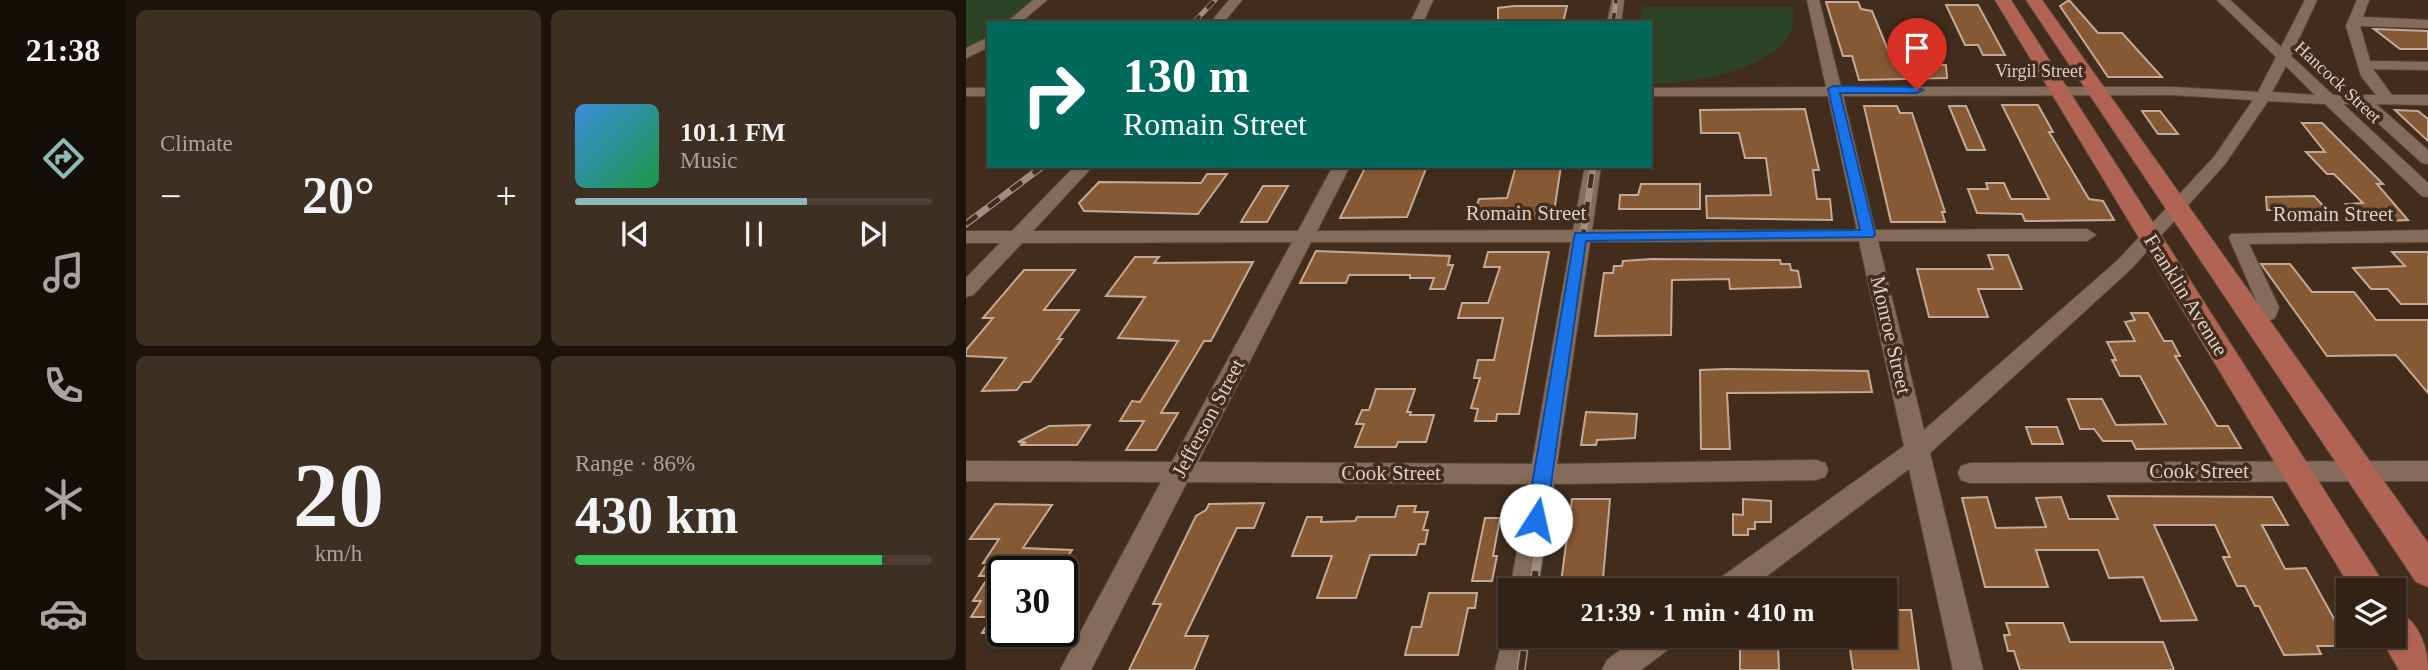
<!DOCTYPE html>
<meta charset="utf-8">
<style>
body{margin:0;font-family:"Times New Roman",serif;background:#3d2f22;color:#f1f3f6;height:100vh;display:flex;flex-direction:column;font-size:26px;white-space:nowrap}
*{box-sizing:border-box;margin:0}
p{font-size:23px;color:#a8a4a0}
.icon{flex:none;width:38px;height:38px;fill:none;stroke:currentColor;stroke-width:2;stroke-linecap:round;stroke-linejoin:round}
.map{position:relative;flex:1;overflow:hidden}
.drawer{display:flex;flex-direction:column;gap:10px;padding:10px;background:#1c130c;width:840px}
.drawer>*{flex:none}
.top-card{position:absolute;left:21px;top:21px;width:665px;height:147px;border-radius:0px;box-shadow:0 2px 5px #0004,0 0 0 2px #4d3f34;background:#00695c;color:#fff;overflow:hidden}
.controls{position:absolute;left:1370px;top:578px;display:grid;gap:14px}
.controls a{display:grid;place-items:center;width:70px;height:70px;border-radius:0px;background:#322215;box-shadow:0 2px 5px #0004,0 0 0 2px #4d3f34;font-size:35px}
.speed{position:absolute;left:21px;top:556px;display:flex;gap:14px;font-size:35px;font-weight:700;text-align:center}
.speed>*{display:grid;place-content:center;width:91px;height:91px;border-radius:50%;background:#322215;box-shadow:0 2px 5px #0004,0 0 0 2px #4d3f34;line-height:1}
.speed .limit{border:4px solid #111;border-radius:10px;background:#fff;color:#111}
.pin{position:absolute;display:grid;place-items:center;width:60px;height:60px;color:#fff;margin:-72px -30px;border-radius:50% 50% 50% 0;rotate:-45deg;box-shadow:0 0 7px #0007}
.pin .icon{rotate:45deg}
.me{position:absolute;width:77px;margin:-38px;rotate:10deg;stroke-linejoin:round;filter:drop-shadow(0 0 5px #0008)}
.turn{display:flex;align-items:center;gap:24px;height:147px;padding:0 21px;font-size:32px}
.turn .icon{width:91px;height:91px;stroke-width:2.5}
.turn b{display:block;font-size:49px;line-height:60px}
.big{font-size:52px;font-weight:800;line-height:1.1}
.drawer .card{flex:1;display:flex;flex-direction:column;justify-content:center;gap:10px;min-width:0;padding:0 24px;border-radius:10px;background:#3d2f22}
.drawer .dial{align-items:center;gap:0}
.dial b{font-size:91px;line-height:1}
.song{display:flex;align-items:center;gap:21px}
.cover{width:84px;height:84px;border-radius:10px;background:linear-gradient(135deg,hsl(210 70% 55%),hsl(140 70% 35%))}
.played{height:7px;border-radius:4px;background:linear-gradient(90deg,#8bbbb9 65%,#4d3f34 65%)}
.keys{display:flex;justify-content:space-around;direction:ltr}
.heat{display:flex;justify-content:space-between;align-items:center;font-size:38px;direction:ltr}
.charge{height:10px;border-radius:5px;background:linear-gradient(90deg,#34c759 86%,#4d3f34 0)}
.drawer .tiles{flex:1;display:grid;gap:10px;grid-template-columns:repeat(2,1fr)}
.trip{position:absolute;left:532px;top:578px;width:399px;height:70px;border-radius:0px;background:#322215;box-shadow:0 2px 5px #0004,0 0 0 2px #4d3f34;font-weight:800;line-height:70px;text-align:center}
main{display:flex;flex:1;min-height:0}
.dock{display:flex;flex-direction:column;width:126px;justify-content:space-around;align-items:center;background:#140e08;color:#a8a4a0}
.dock .icon{width:49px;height:49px}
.dock .selected{color:#8bbbb9}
.dock b{font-size:32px;color:#f1f3f6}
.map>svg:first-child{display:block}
</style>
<main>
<nav class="dock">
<b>21:38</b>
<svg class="icon selected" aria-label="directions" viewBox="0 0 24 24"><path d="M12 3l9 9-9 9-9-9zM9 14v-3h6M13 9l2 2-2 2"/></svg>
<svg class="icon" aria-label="music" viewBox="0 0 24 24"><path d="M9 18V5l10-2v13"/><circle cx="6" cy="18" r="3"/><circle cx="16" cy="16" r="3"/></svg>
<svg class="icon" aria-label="phone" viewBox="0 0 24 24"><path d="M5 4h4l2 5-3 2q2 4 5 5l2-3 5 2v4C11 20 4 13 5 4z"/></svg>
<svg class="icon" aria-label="climate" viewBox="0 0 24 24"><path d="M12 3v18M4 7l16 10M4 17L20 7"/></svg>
<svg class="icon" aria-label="car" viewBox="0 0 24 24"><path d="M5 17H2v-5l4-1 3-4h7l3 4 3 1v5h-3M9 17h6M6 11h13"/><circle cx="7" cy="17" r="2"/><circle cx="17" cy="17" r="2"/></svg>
</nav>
<section class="drawer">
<div class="tiles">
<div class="card"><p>Climate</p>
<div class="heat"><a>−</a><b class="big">20°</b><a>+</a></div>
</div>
<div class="card">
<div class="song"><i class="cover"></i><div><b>101.1 FM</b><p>Music</p></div></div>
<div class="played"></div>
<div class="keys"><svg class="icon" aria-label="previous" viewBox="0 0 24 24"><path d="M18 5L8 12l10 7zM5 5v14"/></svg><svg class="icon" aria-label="pause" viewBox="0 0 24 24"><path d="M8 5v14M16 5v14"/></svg><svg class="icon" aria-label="next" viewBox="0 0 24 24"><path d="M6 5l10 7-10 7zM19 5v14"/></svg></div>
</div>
<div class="card dial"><b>20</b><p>km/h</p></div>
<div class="card"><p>Range · 86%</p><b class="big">430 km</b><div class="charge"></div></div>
</div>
</section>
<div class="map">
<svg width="1462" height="670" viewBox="0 0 1462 670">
<rect width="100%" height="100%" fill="#422d1c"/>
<path fill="#2c4425" d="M0,0H67L73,1L46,23H23V41L0,54Z
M676,7H827C840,67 725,84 684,84V23H675Z"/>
<path fill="#865935" stroke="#c4a996" stroke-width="2" d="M1103,0L1132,33H1156L1196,77H1142L1094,6Z
M860,2H892L895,9L906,11L928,65H980L981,78L893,80L886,56H877Z
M980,5H1012L1039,55H1017L1012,45H999Z
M548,6H601L597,23H532V8Z
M1408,29L1462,31V49H1434Z
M1036,105H1072L1087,132H1083L1123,199L1137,201L1148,220L1059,221L1056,214L1011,213L1002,189H1022L1020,183H1038L1045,199H1083Z
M898,106H931L934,113H946L979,212H976L979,222H925Z
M983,106H1000L1019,150H1001Z
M839,109L853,170H847L851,199H864L866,220L741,218L740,196L805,195L800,158H779L773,133H735L734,110Z
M1429,110L1452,111L1462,119V141Z
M1176,111H1194L1212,134H1192Z
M1336,123H1356L1417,184H1411L1442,220L1397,222L1380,204L1397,203L1368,174H1361L1340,152H1359Z
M400,166H461L441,217L374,218Z
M550,166H595L587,219H506L513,199L541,198Z
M241,174H261L232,214L118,211L113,203L133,182L235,183Z
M675,184H734V209H653L654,195H672Z
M297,186H322L301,222H275Z
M1348,196L1365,214L1345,215L1341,210H1301L1300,197Z
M350,251L484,256L482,265H487L479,289H464L468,278H444V275H383L380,283H334Z
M522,252H583L553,414H531L530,421H509L512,409L505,408L514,378H508L512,360H528L537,318H492L496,303H522L534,267H518Z
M1426,252H1462V304H1435L1422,289H1405L1387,268L1439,266Z
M1022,255H1042L1056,289H1012L1022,317H963L951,269H1027Z
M169,257H193L188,263L287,262L245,341H238L195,413H212L190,450H160L178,421H154L166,401L174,402L212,341L152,338L179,297L140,296Z
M686,259L814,260L815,264H824L825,270L832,271L835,287L764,289L763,279L706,280L705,335L629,336L638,273H647L648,266H656L657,261Z
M1295,264H1324L1346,292H1388L1410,320H1462V393L1430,355L1361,356Z
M58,270H109L78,310H113L92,339H96L64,382H57L51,390L16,391L40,358L0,356V350L27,318H17Z
M1165,313H1182L1198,341H1206L1214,356H1209L1251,426H1262L1275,448L1170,449L1166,441H1137L1128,429H1114L1102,399H1136L1150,425L1200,424L1174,376H1154L1146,360H1150L1141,342L1169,341L1159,322L1169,320Z
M761,369L902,371L906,392L761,393L764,449H735L734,370Z
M410,389H449L441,412H445L444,415H468L460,442H432L430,447H389L398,424H390L396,410H403Z
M620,412L671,414L669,438L631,440L630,445H615Z
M124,425L111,445H54L60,442H52L83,426Z
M1060,427H1091L1097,444H1066Z
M1142,496L1306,497L1322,525H1296L1319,569L1340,568L1383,646H1351L1355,654L1318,655L1293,606H1289L1279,586H1271L1257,557H1264L1249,525H1188L1231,620L1195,621L1177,577L1143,578L1132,550H1070L1082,587H1019L996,498L1021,497L1030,528L1080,527L1070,498L1095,497L1103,519H1152Z
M606,499H644L636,590H594Z
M777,499L805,501V522H789V529H782V535H767V514L777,515Z
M298,503L288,528H271L219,636H242L228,670H163L195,604H187L230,516L240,510L243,504Z
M29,504L86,505L57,548L106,550L92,572H37V633H16L26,617H5L15,601H7L23,576H13L22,562L17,563L33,539H4Z
M432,506H450L448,512H462L457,530H462L459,544H453L450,555H404L390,598H351L366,556H326L341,517H356L355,522L389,521L391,517H429Z
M519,518H534L527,556H531L526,581H506Z
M463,593H511L509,608H502L492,655H439L446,627H455Z
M919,610H945L953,670H887L882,635H919Z
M1040,623H1097L1104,642H1197L1208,670H1054L1048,651H1042L1038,635H1044Z
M589,635H632L631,649H587Z
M774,645H812L813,670H774Z"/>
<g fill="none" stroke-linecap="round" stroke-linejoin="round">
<defs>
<path id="minor" d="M67,0H81L54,23H40Z
M263,0H276L257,23H244Z
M455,0H467L457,23H444Z
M646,0H658L655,23H641Z
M841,0H853L875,87H1207L1292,92L1310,57L1251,0H1264L1315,47L1339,0H1351L1325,56L1367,95H1410L1395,76L1380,26L1391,0H1403L1397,17L1462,20V28L1394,26L1404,61L1462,62V70L1407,69L1426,95H1462V105L1410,104L1462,150V164L1456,163L1391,104H1377L1462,183V197L1456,196L1359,104L1302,101L1259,164L1166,268L964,453L1017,670H987L943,469L782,590H746L750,581L938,446L893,241L624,242L591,464L850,460L859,463L862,470L859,477L850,480L588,484L572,590H544L563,484L221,482L125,670H94L195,482L0,481V461L206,462L326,242L56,243L7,295L0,297V278L34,243H0V231H46L109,166H127L67,231H332L367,166H384L351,231L607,230L619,166H635L626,230H891L862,96H684V88L860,87ZM1320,66L1349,95L1306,92ZM1207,95L1287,100L1248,157L1152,260L958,430L912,241H1121L1130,235L1121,229L909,230L877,96ZM345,242H605L566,464L232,462Z
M23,37V47L0,58V48Z
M0,88H23V96H0Z
M1462,230V242L1283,244L1313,307L1309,318L1289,327L1282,325L1279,320L1293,307L1263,238L1265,234Z
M1462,461V481L1004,483L995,480L992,473L995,466L1004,463Z
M544,623V635H564L559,670H529L540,625Z
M674,635H712L708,645L675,670H636L641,660Z"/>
<path id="major" d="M1029,0H1045L1422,590H1386Z
M1060,0H1076L1462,543V587L1450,582Z
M1428,610C1452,619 1462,646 1462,670H1433L1415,639L1414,635H1428Z"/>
</defs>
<use href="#minor" stroke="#5b493b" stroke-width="2"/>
<use href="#major" stroke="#5b493b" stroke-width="2"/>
<use href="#minor" fill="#856c5a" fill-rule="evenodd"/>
<use href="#major" fill="#b16454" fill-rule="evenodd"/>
<defs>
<path id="rail-far2" d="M227,23L249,0
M647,23L650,0"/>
<path id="rail-far1" d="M0,224L77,166
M596,382L627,166"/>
<path id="rail" d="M567,590L597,380
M555,670L560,635"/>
</defs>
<use href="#rail-far2" stroke="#9f8e81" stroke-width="5"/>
<use href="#rail-far1" stroke="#9f8e81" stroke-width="7"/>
<use href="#rail" stroke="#9f8e81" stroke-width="9"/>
<use href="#rail-far2" stroke="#422d1c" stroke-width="3.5" stroke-dasharray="10" stroke-linecap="butt"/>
<use href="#rail-far1" stroke="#422d1c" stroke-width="4.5" stroke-dasharray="14" stroke-linecap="butt"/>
<use href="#rail" stroke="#422d1c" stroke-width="6" stroke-dasharray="19" stroke-linecap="butt"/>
</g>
<path fill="#1a73e8" stroke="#114b97" stroke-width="2" d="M867,86L951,87L957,90L951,93H874L909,234L907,237L620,241L580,520L577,526L570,529L563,526L560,520L609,233L894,230L862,89Z"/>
<g text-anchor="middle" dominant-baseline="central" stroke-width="7" stroke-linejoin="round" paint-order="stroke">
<g font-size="18" fill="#ded0c6" stroke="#422d1c">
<text x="1073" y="71">Virgil Street</text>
<text transform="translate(1372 82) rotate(43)">Hancock Street</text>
</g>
<g font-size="21" fill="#ded0c6" stroke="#422d1c">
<text x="560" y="213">Romain Street</text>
<text x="1367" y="214">Romain Street</text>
<text transform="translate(1220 295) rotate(58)">Franklin Avenue</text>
<text transform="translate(925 335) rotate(77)">Monroe Street</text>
<text transform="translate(242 418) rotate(-62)">Jefferson Street</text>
<text x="1233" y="471">Cook Street</text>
<text x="425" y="473">Cook Street</text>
</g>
</g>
</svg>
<div class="controls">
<a><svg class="icon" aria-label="layers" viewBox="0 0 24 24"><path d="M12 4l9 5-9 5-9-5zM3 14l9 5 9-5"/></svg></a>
</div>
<div class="speed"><div class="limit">30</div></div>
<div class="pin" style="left:951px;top:90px;background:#d93025"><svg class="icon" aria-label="arrive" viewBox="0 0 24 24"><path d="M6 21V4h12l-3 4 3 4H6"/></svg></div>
<svg class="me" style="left:570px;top:520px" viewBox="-20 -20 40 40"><circle r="19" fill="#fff"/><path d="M0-13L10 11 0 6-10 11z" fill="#1a73e8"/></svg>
<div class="trip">21:39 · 1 min · 410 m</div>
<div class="top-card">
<div class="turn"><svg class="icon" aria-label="right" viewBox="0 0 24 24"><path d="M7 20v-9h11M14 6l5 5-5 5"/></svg><div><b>130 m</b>Romain Street</div></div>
</div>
</div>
</main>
